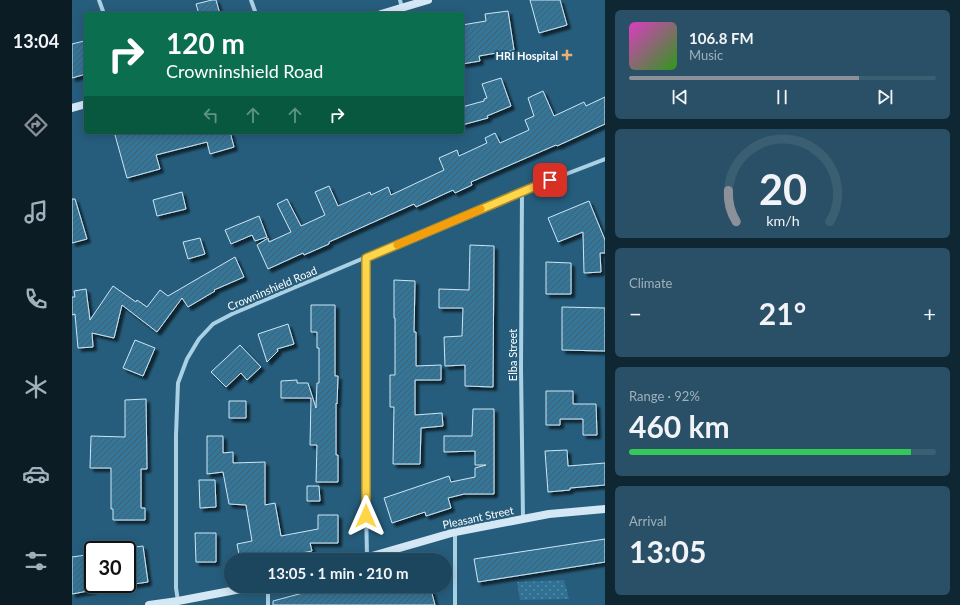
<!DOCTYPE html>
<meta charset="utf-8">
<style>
body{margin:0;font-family:Lato,sans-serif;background:#295066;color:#f1f3f6;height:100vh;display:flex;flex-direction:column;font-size:15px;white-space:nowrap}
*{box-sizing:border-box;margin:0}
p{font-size:13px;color:#a0b1bc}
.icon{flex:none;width:22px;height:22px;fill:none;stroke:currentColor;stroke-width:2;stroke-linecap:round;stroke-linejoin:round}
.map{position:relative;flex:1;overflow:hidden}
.panel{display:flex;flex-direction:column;gap:10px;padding:10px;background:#0f2633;width:355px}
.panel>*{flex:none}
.guide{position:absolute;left:12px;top:12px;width:380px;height:122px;border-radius:4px;box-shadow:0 2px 10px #0003,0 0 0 1px #3a5e72;background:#0b6e4f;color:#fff;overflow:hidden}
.speed{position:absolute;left:12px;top:541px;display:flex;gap:8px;font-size:20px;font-weight:700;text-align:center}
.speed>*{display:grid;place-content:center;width:52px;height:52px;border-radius:50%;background:#1c465d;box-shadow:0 2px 10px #0003,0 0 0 1px #3a5e72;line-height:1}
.speed .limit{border:2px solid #111;border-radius:6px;background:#fff;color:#111}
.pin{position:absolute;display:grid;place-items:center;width:34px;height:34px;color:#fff;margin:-17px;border-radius:8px;box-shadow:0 2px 6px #0006}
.me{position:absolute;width:44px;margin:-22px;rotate:0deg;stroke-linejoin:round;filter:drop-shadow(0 0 3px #0008)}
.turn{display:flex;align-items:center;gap:14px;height:84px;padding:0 16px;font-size:18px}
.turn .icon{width:52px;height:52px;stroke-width:2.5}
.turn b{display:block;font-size:28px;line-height:34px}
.lanes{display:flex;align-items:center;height:38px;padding:0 16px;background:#0003;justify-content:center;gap:20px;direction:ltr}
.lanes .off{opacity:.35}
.big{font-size:30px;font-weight:700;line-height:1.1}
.panel .tile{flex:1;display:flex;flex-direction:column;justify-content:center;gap:6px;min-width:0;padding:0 14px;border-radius:6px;background:#295066}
.panel .dial{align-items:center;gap:0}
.dial svg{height:104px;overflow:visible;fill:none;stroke:#3a5e72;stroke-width:7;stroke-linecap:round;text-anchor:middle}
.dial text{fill:#f1f3f6;stroke:none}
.song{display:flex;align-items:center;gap:12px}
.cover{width:48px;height:48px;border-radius:6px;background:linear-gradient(135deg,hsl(310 70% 55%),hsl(110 70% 35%))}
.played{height:4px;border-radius:2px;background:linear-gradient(90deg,#8c9099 75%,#3a5e72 75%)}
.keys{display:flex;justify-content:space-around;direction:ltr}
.heat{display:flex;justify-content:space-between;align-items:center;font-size:22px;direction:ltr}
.charge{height:6px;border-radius:3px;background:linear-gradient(90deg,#34c759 92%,#3a5e72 0)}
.trip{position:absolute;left:152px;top:553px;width:228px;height:40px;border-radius:20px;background:#1c465d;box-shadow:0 2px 10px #0003,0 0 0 1px #3a5e72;font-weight:700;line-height:40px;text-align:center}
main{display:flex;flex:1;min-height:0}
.menu{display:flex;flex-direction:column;width:72px;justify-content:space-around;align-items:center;background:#0b1c25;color:#a0b1bc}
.menu .icon{width:28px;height:28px}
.menu .selected{color:#8c9099}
.menu b{font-size:18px;color:#f1f3f6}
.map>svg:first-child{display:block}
</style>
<main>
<nav class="menu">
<b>13:04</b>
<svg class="icon selected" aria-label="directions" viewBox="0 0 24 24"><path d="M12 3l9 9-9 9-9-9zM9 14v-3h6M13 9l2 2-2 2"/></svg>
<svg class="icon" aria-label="music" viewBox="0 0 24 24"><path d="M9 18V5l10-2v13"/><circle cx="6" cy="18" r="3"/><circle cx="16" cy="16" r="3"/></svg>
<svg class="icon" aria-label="phone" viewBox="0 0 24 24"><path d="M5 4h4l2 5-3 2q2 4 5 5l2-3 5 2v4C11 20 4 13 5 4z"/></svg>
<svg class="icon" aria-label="climate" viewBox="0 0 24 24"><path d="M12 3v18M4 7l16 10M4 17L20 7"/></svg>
<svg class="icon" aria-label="car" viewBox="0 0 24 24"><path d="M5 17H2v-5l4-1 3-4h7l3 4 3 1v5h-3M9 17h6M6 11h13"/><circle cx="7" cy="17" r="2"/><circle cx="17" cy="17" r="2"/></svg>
<svg class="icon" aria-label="filters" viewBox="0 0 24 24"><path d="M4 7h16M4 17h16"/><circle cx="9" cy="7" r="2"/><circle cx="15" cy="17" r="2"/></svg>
</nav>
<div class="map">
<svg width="533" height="605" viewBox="0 0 533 605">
<defs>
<pattern id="park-dots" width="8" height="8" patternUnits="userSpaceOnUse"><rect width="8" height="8" fill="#307193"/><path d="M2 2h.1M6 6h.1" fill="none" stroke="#598da9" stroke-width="1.8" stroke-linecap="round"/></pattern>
<pattern id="building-hatch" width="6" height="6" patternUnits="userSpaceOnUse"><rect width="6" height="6" fill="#367698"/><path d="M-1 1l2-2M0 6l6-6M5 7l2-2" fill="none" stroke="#425f6e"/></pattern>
<filter id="shadow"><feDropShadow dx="3.5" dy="3.5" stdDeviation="1" flood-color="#0009"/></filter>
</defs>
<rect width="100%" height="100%" fill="#265d7c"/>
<path fill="url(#park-dots)" d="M492,580L497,599L448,600L445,582Z"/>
<path fill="url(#building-hatch)" stroke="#cde6f4" filter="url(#shadow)" d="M140,0H144L148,14H127L124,4Z
M458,0H488L495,25L467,33Z
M436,11L442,50L407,56L408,61L390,64V25L414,21L413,14Z
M12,41L14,49V74L0,78V44Z
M429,78L439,106L415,116L416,118L390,125V107L412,101V99L415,98L410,84Z
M471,91L482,116L512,102L514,106L533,97V124L485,146L484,145L399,182L400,185L383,193L381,190L344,207L342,204L257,242V244L232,255L231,253L196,269L185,245L196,238L197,242L219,232L205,204L215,199L229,226L253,215L243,192L257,186L266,206L298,192L299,195L316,187L319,195L372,170L367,158L385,150L387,156L415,143L413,138L423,133L428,143L457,130L453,120L462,116L456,98Z
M53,132H158L162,147L138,154L135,142L84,155L88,169L55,178L43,135Z
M110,192L114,209L85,216L81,200Z
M0,199H3L15,239L0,243Z
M517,201L533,240V253H528L529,272L512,273L511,232L486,242L476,218Z
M187,216L195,237L183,241L180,235L159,244L153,230Z
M128,238L133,254L116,259L111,242Z
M398,245L422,246L421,387L393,386V365L373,366L372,337L390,336L391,308H367V289L397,290Z
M163,257L172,277L142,290L143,291L116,307L110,298L85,332L50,305L42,338L20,333L21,347L6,348L3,314L0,315V297H3L2,291L14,289L18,320L41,286L64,302L65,300L75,307L88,290L96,296Z
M474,262L499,263V294H474Z
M322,280L343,281L342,332H344V366L369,365V380H343V415L370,413L371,426L349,428L348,464H321L322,407H318V375H323V318H322Z
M239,305H263V376H266L265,404L264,403V455H266V482H244L245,445H238L239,398H209V381L225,380V383H236L244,408L245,383H247V348H245V332H239Z
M490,307L533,308V351L490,350Z
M216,324L222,344L205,349L206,351L195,362L186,334Z
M63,340L83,348L71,376L51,368Z
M168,345L189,367L175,380L169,373L154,387L139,372Z
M474,391H501V404H524L525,435H511V419H488V425H474Z
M74,399L75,469H69V508H73V520H41V509H39V468H18L19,436L53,437V400Z
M157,401H174V418H157Z
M401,409H422V494H392L376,498L379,508L354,516L353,512L320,523L312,498L377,476L379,482L403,477V468L414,465H403V451L372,452V436H400Z
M135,436H151V453L161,452V463L193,462V505L203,503L209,536L246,529V515H266V543H238L240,551L193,560H168L165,544L180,541L174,505L157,504L151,472L135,474Z
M495,450L496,466L533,463V485L498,488V490L476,492L473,451Z
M127,480H143L144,507L128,508Z
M235,486H247L248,501H235Z
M123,533H144V562H124Z
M533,539V562L406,582L402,559Z
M71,546L76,582L55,585V548Z
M21,554V590L0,594V557Z
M257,586H358L363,605H201V601Z"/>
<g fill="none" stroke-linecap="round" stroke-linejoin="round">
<path stroke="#aad0e4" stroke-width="4" d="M27,0L32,14
M179,0L184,14
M328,0L330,8
M450,191L449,369L451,518
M294,258L293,456L295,557
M383,532V605
M196,586V605
M106,601L104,588V435L106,383L115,359L127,339L141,324L160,314L450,191L533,159"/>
<path stroke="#d3e8f4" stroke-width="8" d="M309,14L356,0
M0,108L14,104
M286,560L383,532L477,514L533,509
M77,605L106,601L185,586"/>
</g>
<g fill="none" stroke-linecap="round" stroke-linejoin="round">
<defs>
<path id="route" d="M294,516V258L478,180"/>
</defs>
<use href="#route" stroke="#a68a30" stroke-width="10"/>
<use href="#route" stroke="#ffd54a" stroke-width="7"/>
<path stroke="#f59e0b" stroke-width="7" d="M325,245L409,209"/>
</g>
<path fill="#edaf6f" stroke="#265d7c" stroke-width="1.5" d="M493 49h4v4h4v4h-4v4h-4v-4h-4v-4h4z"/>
<g text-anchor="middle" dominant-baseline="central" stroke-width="4" stroke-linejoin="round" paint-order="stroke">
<g font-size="11" font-weight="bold" fill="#fff" stroke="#265d7c" text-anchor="end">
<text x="486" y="55">HRI Hospital</text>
</g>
<g font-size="11" fill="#fff" stroke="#265d7c">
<text transform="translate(200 288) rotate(-23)">Crowninshield Road</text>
<text transform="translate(440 355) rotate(-90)">Elba Street</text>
<text transform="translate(406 517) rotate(-12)">Pleasant Street</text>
</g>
</g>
</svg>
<div class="speed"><div class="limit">30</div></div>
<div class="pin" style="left:478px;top:180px;background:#d93025"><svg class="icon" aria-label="arrive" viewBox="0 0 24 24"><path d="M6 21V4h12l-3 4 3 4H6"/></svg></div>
<svg class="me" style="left:294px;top:516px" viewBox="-20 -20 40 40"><path d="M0-17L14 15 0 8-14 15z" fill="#ffd54a" stroke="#fff" stroke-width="4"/></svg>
<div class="trip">13:05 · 1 min · 210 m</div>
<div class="guide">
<div class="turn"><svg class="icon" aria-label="right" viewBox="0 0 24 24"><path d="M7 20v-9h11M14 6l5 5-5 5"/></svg><div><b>120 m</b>Crowninshield Road</div></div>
<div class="lanes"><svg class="icon off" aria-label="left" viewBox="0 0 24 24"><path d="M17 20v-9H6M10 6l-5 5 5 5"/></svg><svg class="icon off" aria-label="ahead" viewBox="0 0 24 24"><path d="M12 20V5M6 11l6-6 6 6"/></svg><svg class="icon off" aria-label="ahead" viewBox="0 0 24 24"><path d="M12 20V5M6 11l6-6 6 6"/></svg><svg class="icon" aria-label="right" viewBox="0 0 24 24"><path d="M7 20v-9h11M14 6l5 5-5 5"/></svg></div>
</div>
</div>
<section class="panel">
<div class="tile">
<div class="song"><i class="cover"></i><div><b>106.8 FM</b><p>Music</p></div></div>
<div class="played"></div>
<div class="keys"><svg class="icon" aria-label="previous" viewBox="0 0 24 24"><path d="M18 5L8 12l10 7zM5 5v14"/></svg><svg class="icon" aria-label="pause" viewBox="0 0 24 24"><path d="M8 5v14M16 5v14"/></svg><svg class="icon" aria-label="next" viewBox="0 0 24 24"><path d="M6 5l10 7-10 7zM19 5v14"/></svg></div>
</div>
<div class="tile dial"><svg viewBox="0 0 100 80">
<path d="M14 69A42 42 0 1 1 86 69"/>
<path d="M14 69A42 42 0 0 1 8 45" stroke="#8c9099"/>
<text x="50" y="56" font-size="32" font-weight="700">20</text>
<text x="50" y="72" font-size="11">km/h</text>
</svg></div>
<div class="tile"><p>Climate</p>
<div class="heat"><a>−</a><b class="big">21°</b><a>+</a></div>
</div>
<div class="tile"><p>Range · 92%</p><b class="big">460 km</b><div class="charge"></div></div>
<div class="tile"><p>Arrival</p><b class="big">13:05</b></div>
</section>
</main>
